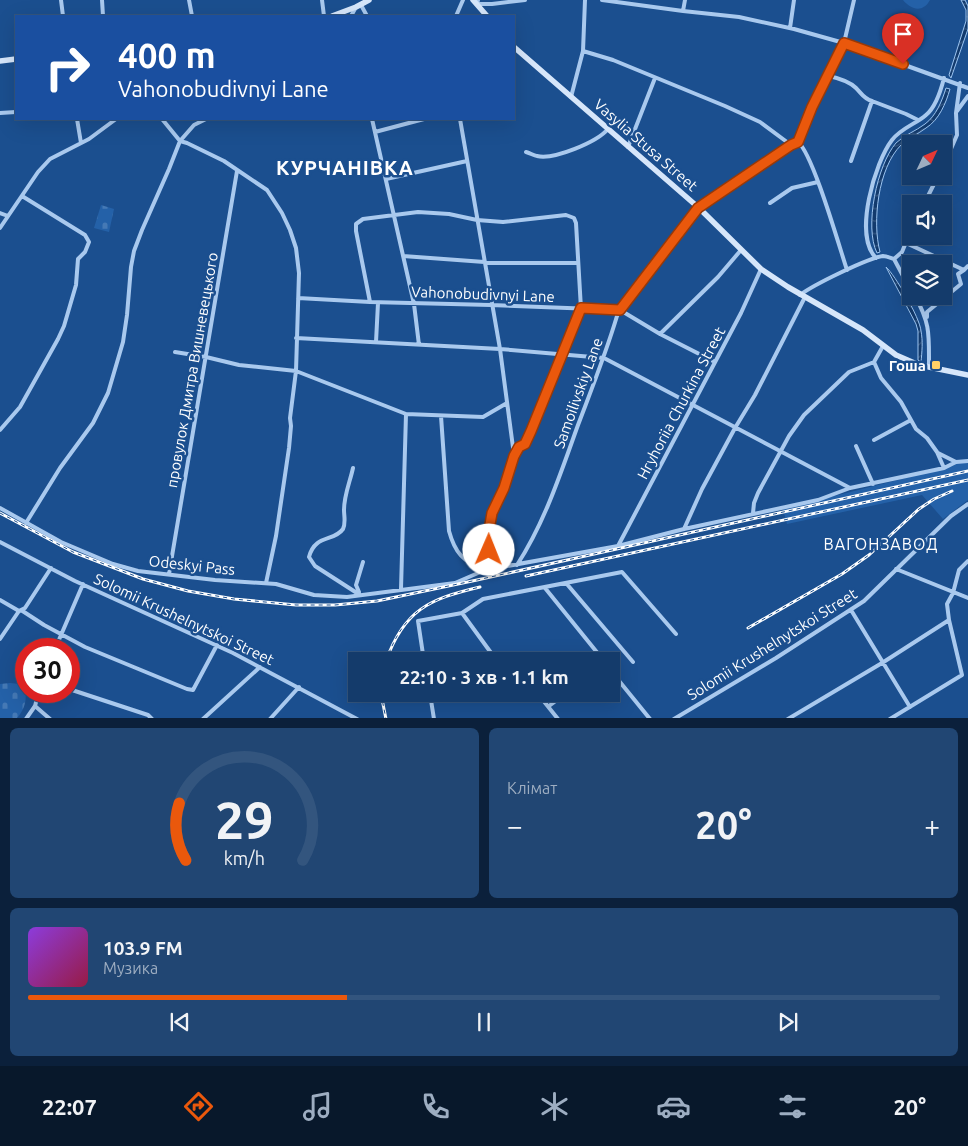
<!DOCTYPE html>
<html lang="uk">
<meta charset="utf-8">
<style>
body{margin:0;font-family:Ubuntu,sans-serif;background:#214673;color:#f1f3f6;height:100vh;display:flex;flex-direction:column;font-size:19px;white-space:nowrap}
*{box-sizing:border-box;margin:0}
p{font-size:16px;color:#9dadc1}
.icon{flex:none;width:28px;height:28px;fill:none;stroke:currentColor;stroke-width:2;stroke-linecap:round;stroke-linejoin:round}
.map{position:relative;height:718px;overflow:hidden}
.panel{display:flex;flex-direction:column;gap:10px;padding:10px;background:#0b203b;flex:1}
.panel>*{flex:none}
.guide{position:absolute;left:15px;top:15px;width:500px;height:105px;border-radius:0px;box-shadow:0 5px 20px #0002,0 0 0 1px #33557e;background:#1a4fa0;color:#fff;overflow:hidden}
.needle{width:32px;rotate:46deg}
.buttons{position:absolute;left:902px;top:135px;display:grid;gap:10px}
.buttons a{display:grid;place-items:center;width:50px;height:50px;border-radius:0px;background:#143b6b;box-shadow:0 5px 20px #0002,0 0 0 1px #33557e;font-size:25px}
.speed{position:absolute;left:15px;top:638px;display:flex;gap:10px;font-size:25px;font-weight:700;text-align:center}
.speed>*{display:grid;place-content:center;width:65px;height:65px;border-radius:50%;background:#143b6b;box-shadow:0 5px 20px #0002,0 0 0 1px #33557e;line-height:1}
.speed .limit{border:8px solid #d22;background:#fff;color:#111}
.pin{position:absolute;display:grid;place-items:center;width:42px;height:42px;color:#fff;margin:-51px -21px;border-radius:50% 50% 50% 0;rotate:-45deg;box-shadow:0 0 5px #0007}
.pin .icon{rotate:45deg}
.me{position:absolute;width:55px;margin:-28px;rotate:1deg;stroke-linejoin:round;filter:drop-shadow(0 0 4px #0008)}
.turn{display:flex;align-items:center;gap:18px;height:105px;padding:0 20px;font-size:22px}
.turn .icon{width:65px;height:65px;stroke-width:2.5}
.turn b{display:block;font-size:35px;line-height:42px}
.big{font-size:38px;font-weight:600;line-height:1.1}
.panel .card{flex:1;display:flex;flex-direction:column;justify-content:center;gap:8px;min-width:0;padding:0 18px;border-radius:8px;background:#214673}
.panel .dial{align-items:center;gap:0}
.dial svg{height:130px;overflow:visible;fill:none;stroke:#33557e;stroke-width:7;stroke-linecap:round;text-anchor:middle}
.dial text{fill:#f1f3f6;stroke:none}
.song{display:flex;align-items:center;gap:15px}
.cover{width:60px;height:60px;border-radius:8px;background:linear-gradient(135deg,hsl(270 70% 55%),hsl(340 70% 35%))}
.played{height:5px;border-radius:2px;background:linear-gradient(90deg,#ea580c 35%,#33557e 35%)}
.keys{display:flex;justify-content:space-around;direction:ltr}
.heat{display:flex;justify-content:space-between;align-items:center;font-size:28px;direction:ltr}
.panel .tiles{flex:1;display:grid;gap:10px;grid-template-columns:1fr 1fr}
.card:last-child{grid-column:span 2}
.trip{position:absolute;left:348px;top:652px;width:272px;height:50px;border-radius:0px;background:#143b6b;box-shadow:0 5px 20px #0002,0 0 0 1px #33557e;font-weight:600;line-height:50px;text-align:center}
.tabs{display:flex;height:80px;justify-content:space-around;align-items:center;background:#08182b;color:#9dadc1}
.tabs .icon{width:35px;height:35px}
.tabs .on{color:#ea580c}
.tabs b{font-size:22px;color:#f1f3f6}
.map>svg:first-child{display:block}
</style>
<div class="map">
<svg width="968" height="719" viewBox="0 0 968 719">
<defs>
<pattern id="cemetery-stones" width="16" height="16" patternUnits="userSpaceOnUse" patternTransform="scale(1.25)"><rect width="16" height="16" fill="#2461a8"/><path d="M2 7V4a2 2 0 0 1 4 0v3zM10 15v-3a2 2 0 0 1 4 0v3z" fill="#4579b5"/></pattern>
<pattern id="water-waves" width="16" height="10" patternUnits="userSpaceOnUse" patternTransform="scale(1.25)"><rect width="16" height="10" fill="#123a6d"/><path d="M0 5q4-4 8 0t8 0" fill="none" stroke="#365883"/></pattern>
</defs>
<rect width="100%" height="100%" fill="#1b4f8f"/>
<path fill="#2461a8" d="M903,0H930C923,13 911,10 903,0Z
M957,463H968V500L943,519L922,495L787,524L783,509L953,466Z"/>
<path fill="url(#cemetery-stones)" d="M101,205L114,209L109,232L94,228Z
M10,683L19,684L25,688C27,700 25,709 17,718H0V684Z"/>
<path fill="url(#water-waves)" stroke="#9cc4f0" d="M961,0H965L968,6V29L951,78L949,75L966,21V10Z
M946,88L950,89C946,103 939,120 926,128C918,134 909,138 901,145C878,168 872,222 880,252L877,253C864,227 877,165 896,143C904,135 916,131 925,124C936,116 942,101 946,88Z
M886,267C895,275 920,318 921,331C923,341 922,352 921,362L918,360V331L916,324Z"/>
<g fill="none" stroke-linecap="round" stroke-linejoin="round">
<path stroke="#a9c9ee" stroke-width="4" d="M61,0L63,16
M102,0L103,16
M189,0L192,16
M322,0L324,16
M478,0L477,4H492L525,0
M602,0L683,11L739,17L794,29L844,43L968,88
M361,5L367,16
M683,11L685,0
M351,16L356,7
M456,16L463,0
M790,28L794,0
M583,51L613,60L725,106L760,122L791,145L798,142C813,154 839,246 847,270
M829,76C838,78 849,81 856,88C861,93 864,99 872,101L851,161
M571,97L583,51L585,0
M872,101L906,114L918,120
M957,111L968,96
M0,113L16,112
M77,119L81,143
M162,119L180,141L187,143L224,161L267,190L282,213L290,230L296,248L299,273L296,371L290,418L291,426L289,448L276,536L266,583
M372,119L414,304L419,345
M460,119L500,349L514,455
M375,132L424,119
M798,142L812,107L844,43L854,0
M628,147L655,78
M526,152C530,153 534,156 537,156C554,160 597,142 608,129
M944,165L957,135L956,113L960,83
M386,179L467,161
M770,203L792,188L818,182
M924,204L938,176
M0,213L8,216
M0,228L38,172L50,159L89,139L116,119
M906,243L964,270L968,266
M403,256L498,263H578
M876,258C853,235 875,162 892,140C901,128 916,124 926,115C936,107 941,90 944,78
M894,259L911,291
M894,259L902,252L911,230
M800,295C813,285 868,258 883,256C886,256 891,258 894,259
M915,296C930,323 929,334 929,363L928,366
M298,298L370,302L491,305L620,310L660,334L715,362
M370,302L356,231V224L363,219L418,212L449,214L477,220L503,222L566,215L574,218L576,223L581,309L525,444L519,447L514,456L504,488L492,513L489,530L490,570
M927,317V312L961,284L958,274L964,270
M660,334L718,277L741,250
M296,338L500,349L604,358L850,488
M376,342L378,303
M883,346L874,362L881,378L901,402L916,429L927,438L937,452L944,468L956,462L968,461
M175,352L206,357L239,365L296,371L406,414L483,417L507,403
M441,416L449,531C455,553 463,561 484,570
M0,430L20,407L58,339L64,326L76,285L78,259L85,252L89,242L85,235L22,196
M874,440L911,420
M856,446L873,484
M938,453L956,462
M353,468C350,482 344,495 344,510C344,516 346,523 343,529C334,542 315,534 309,557L315,566L360,595
M0,508L61,542L113,564L138,571L215,580L276,584L314,595L347,597L455,583L485,570L618,546L684,529L818,500L850,488L944,468
M753,513L754,503L758,493L789,436L804,415L849,372L874,362
M26,523L60,468L93,423L108,393L123,342L127,315L131,267L134,251L142,230L169,169L180,141L194,125L206,119
M684,529L702,489L735,428L755,395L805,297
M0,542L75,581L233,653L357,719
M618,546L741,313L761,269
M517,565C545,522 561,472 578,425C592,388 606,353 617,316L620,310L699,208L791,145
M896,569L968,598
M169,574L237,171
M566,583L633,662
M545,588L604,661
M401,589L406,414
M359,592L356,585L363,562
M0,600L19,611L25,608L51,568
M21,610L44,625L85,647L187,689L193,690L217,645
M851,610L910,707
M462,613L497,661
M0,639L19,611
M55,649L83,584
M424,661L418,621L462,613L483,599L622,572L676,634
M611,671L650,719
M69,689L148,715L152,719
M430,694L434,719
M538,694L558,719
M35,706L50,719
M549,706L565,694
M26,719L35,706L39,691
M203,719L260,667
M270,719L299,687
M674,719L776,658L864,601L951,516L968,504
M788,719L882,663L949,620
M890,719L962,675L949,620L947,604L953,593L959,570L968,561"/>
<path stroke="#d6e6fa" stroke-width="5.5" d="M473,0L487,16
M332,16L356,7L369,0
M514,47L699,208L761,269L788,287L863,330L896,355L919,365L968,375
M0,61L16,59"/>
<defs>
<path id="rail" d="M0,513L73,552L143,579L188,591L234,599L296,605H335L377,601L477,580L968,471
M526,576L968,480
M748,628L842,574L869,555L919,509L934,499L952,491
M386,661C404,610 429,599 480,587
M381,694L386,719"/>
</defs>
<use href="#rail" stroke="#fff" stroke-width="3"/>
<use href="#rail" stroke="#1b4f8f" stroke-width="1" stroke-dasharray="4" stroke-linecap="butt"/>
</g>
<g fill="none" stroke-linecap="round" stroke-linejoin="round">
<defs>
<path id="route" d="M489,550V530L492,513L504,488L514,456L519,447L525,444L531,431L581,308L620,310L698,208L791,145L798,142L812,107L844,43L903,64"/>
</defs>
<use href="#route" stroke="#983908" stroke-width="12"/>
<use href="#route" stroke="#ea580c" stroke-width="9"/>
</g>
<rect fill="#ffd166" stroke="#1b4f8f" stroke-width="2" x="931" y="360" width="10" height="10" rx="2.5"/>
<g text-anchor="middle" dominant-baseline="central" stroke-width="5" stroke-linejoin="round" paint-order="stroke">
<g font-size="15" fill="#fff" stroke="#1b4f8f">
<text transform="translate(646 145) rotate(41)">Vasylia Stusa Street</text>
<text transform="translate(483 294) rotate(2)">Vahonobudivnyi Lane</text>
<text transform="translate(192 370) rotate(-80)">провулок Дмитра Вишневецького</text>
<text transform="translate(578 393) rotate(-70)">Samoilivskiy Lane</text>
<text transform="translate(681 403) rotate(-62)">Hryhoriia Churkina Street</text>
<text transform="translate(192 565) rotate(6)">Odeskyi Pass</text>
<text transform="translate(184 619) rotate(25)">Solomii Krushelnytskoi Street</text>
<text transform="translate(772 644) rotate(-32)">Solomii Krushelnytskoi Street</text>
</g>
<g font-size="15" font-weight="bold" fill="#fff" stroke="#1b4f8f" text-anchor="end">
<text x="926" y="365">Гоша</text>
</g>
<g font-size="16" letter-spacing="1" fill="#fff" stroke="#1b4f8f">
<text x="881" y="544">ВАГОНЗАВОД</text>
</g>
<g font-size="20" font-weight="bold" letter-spacing="1" fill="#fff" stroke="#1b4f8f">
<text x="345" y="167">КУРЧАНІВКА</text>
</g>
</g>
</svg>
<div class="buttons">
<a><svg class="needle" viewBox="-14 -14 28 28"><path d="M0-13l5 13h-10z" fill="#e53935"/><path d="M0 13l5-13h-10z" fill="#9dadc1"/></svg></a>
<a><svg class="icon" aria-label="sound" viewBox="0 0 24 24"><path d="M4 9h4l5-4v14l-5-4H4zM17 9q2 3 0 6"/></svg></a>
<a><svg class="icon" aria-label="layers" viewBox="0 0 24 24"><path d="M12 4l9 5-9 5-9-5zM3 14l9 5 9-5"/></svg></a>
</div>
<div class="speed"><div class="limit">30</div></div>
<div class="pin" style="left:903px;top:64px;background:#d93025"><svg class="icon" aria-label="arrive" viewBox="0 0 24 24"><path d="M6 21V4h12l-3 4 3 4H6"/></svg></div>
<svg class="me" style="left:489px;top:550px" viewBox="-20 -20 40 40"><circle r="19" fill="#fff"/><path d="M0-13L10 11 0 6-10 11z" fill="#ea580c"/></svg>
<div class="trip">22:10 · 3 хв · 1.1 km</div>
<div class="guide">
<div class="turn"><svg class="icon" aria-label="right" viewBox="0 0 24 24"><path d="M7 20v-9h11M14 6l5 5-5 5"/></svg><div><b>400 m</b>Vahonobudivnyi Lane</div></div>
</div>
</div>
<section class="panel">
<div class="tiles">
<div class="card dial"><svg viewBox="0 0 100 80">
<path d="M14 69A42 42 0 1 1 86 69"/>
<path d="M14 69A42 42 0 0 1 10 34" stroke="#ea580c"/>
<text x="50" y="56" font-size="32" font-weight="700">29</text>
<text x="50" y="72" font-size="11">km/h</text>
</svg></div>
<div class="card"><p>Клімат</p>
<div class="heat"><a>−</a><b class="big">20°</b><a>+</a></div>
</div>
<div class="card">
<div class="song"><i class="cover"></i><div><b>103.9 FM</b><p>Музика</p></div></div>
<div class="played"></div>
<div class="keys"><svg class="icon" aria-label="previous" viewBox="0 0 24 24"><path d="M18 5L8 12l10 7zM5 5v14"/></svg><svg class="icon" aria-label="pause" viewBox="0 0 24 24"><path d="M8 5v14M16 5v14"/></svg><svg class="icon" aria-label="next" viewBox="0 0 24 24"><path d="M6 5l10 7-10 7zM19 5v14"/></svg></div>
</div>
</div>
</section>
<nav class="tabs">
<b>22:07</b>
<svg class="icon on" aria-label="directions" viewBox="0 0 24 24"><path d="M12 3l9 9-9 9-9-9zM9 14v-3h6M13 9l2 2-2 2"/></svg>
<svg class="icon" aria-label="music" viewBox="0 0 24 24"><path d="M9 18V5l10-2v13"/><circle cx="6" cy="18" r="3"/><circle cx="16" cy="16" r="3"/></svg>
<svg class="icon" aria-label="phone" viewBox="0 0 24 24"><path d="M5 4h4l2 5-3 2q2 4 5 5l2-3 5 2v4C11 20 4 13 5 4z"/></svg>
<svg class="icon" aria-label="climate" viewBox="0 0 24 24"><path d="M12 3v18M4 7l16 10M4 17L20 7"/></svg>
<svg class="icon" aria-label="car" viewBox="0 0 24 24"><path d="M5 17H2v-5l4-1 3-4h7l3 4 3 1v5h-3M9 17h6M6 11h13"/><circle cx="7" cy="17" r="2"/><circle cx="17" cy="17" r="2"/></svg>
<svg class="icon" aria-label="filters" viewBox="0 0 24 24"><path d="M4 7h16M4 17h16"/><circle cx="9" cy="7" r="2"/><circle cx="15" cy="17" r="2"/></svg>
<b>20°</b>
</nav>
